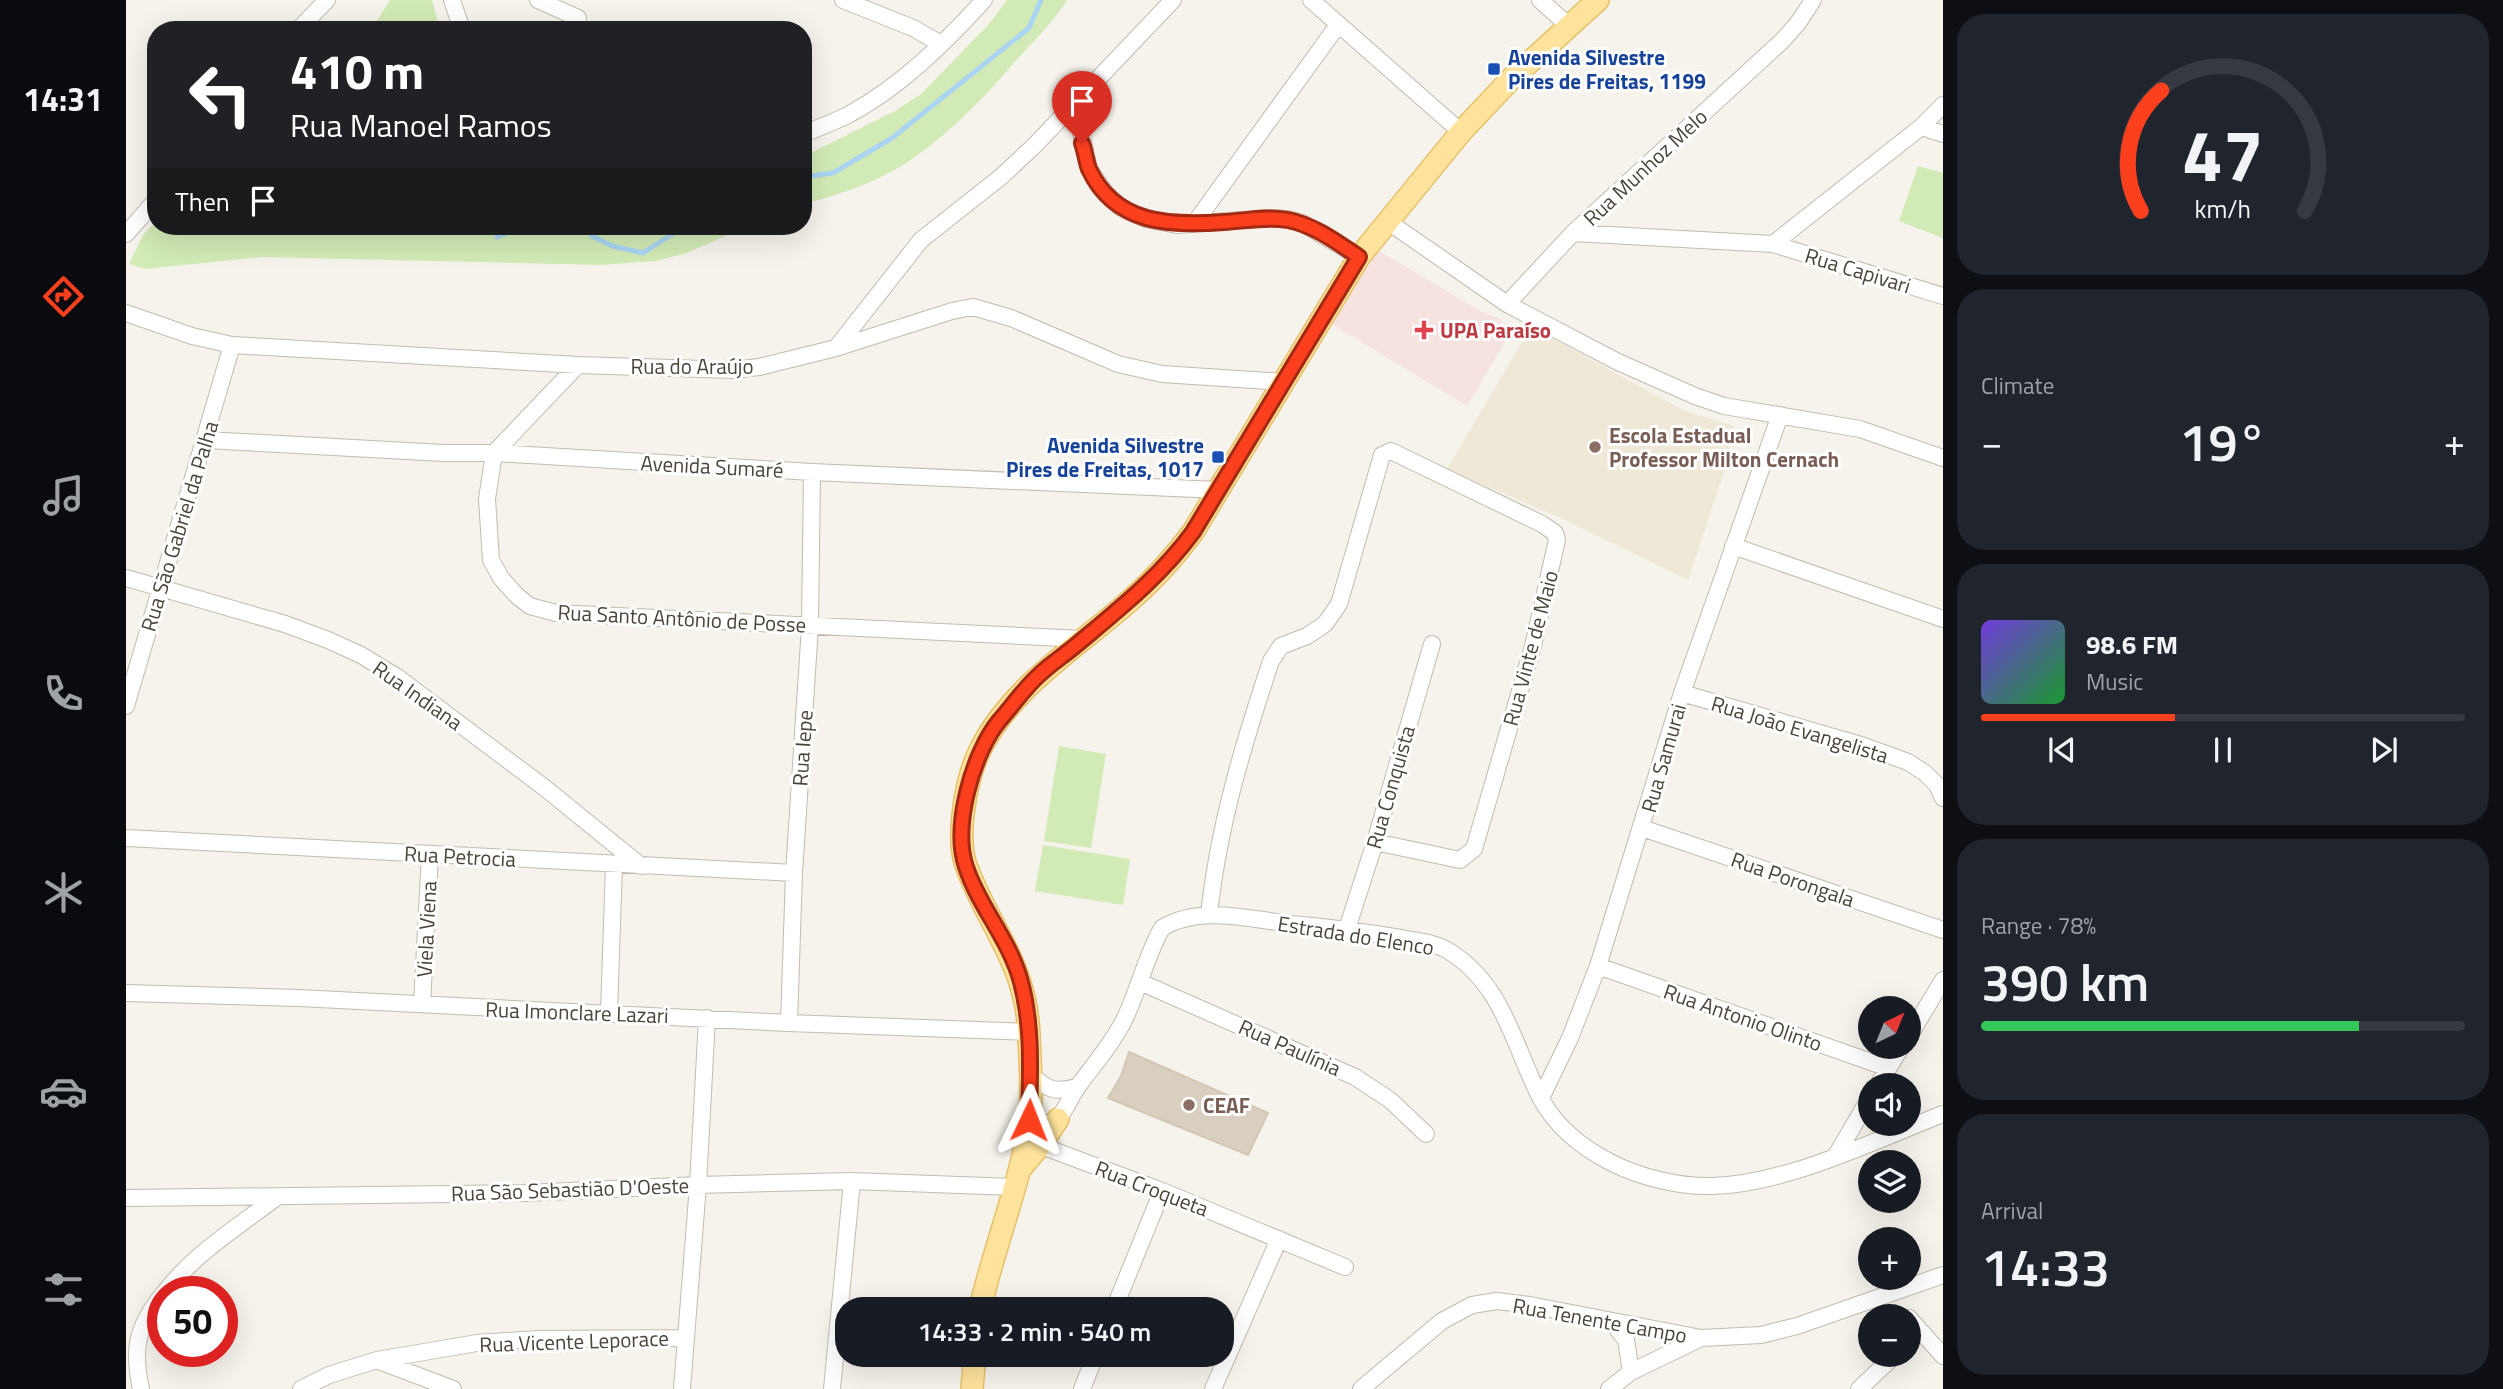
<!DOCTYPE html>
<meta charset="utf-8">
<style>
body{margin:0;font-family:"Titillium Web",sans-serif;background:#20242c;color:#f1f3f6;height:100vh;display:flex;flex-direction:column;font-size:26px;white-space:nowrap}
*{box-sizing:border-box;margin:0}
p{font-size:23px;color:#9ea1a6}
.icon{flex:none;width:38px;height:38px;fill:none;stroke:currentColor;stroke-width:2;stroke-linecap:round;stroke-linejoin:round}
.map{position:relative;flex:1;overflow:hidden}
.drawer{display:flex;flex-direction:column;gap:14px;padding:14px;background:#0d0f14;width:560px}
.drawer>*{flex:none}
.hud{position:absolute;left:21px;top:21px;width:665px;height:214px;border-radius:28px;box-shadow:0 7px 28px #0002;background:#202124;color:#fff;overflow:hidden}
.needle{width:46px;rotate:43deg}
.fabs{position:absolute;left:1732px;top:996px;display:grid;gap:14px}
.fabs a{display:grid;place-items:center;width:63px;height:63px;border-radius:50%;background:#171b24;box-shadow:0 7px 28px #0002;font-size:35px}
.speed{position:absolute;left:21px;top:1276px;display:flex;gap:14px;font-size:35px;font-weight:700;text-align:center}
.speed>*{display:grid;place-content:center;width:91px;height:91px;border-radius:50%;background:#171b24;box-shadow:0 7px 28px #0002;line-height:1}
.speed .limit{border:10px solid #d22;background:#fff;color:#111}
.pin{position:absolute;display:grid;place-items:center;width:60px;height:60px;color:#fff;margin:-72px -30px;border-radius:50% 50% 50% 0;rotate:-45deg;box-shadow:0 0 7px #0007}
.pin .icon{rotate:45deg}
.me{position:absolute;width:77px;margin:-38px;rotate:2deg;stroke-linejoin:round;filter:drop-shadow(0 0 5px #0008)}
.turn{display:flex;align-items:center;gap:24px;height:147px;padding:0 28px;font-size:32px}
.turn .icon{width:91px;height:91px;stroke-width:2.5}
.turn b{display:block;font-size:49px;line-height:60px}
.then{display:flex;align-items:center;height:66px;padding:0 28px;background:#0003;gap:14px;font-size:26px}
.big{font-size:52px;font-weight:600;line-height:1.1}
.drawer .tile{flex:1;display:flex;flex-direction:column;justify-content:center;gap:10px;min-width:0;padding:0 24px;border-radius:28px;background:#20242c}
.drawer .dial{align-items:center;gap:0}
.dial svg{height:182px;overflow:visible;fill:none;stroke:#363941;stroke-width:7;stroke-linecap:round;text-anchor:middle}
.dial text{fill:#f1f3f6;stroke:none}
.song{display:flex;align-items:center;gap:21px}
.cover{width:84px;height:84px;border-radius:10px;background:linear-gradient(135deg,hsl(260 70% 55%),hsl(130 70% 35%))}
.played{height:7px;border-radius:4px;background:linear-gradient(90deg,#fc3f1d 40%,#363941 40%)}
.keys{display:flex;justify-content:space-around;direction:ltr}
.heat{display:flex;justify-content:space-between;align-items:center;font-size:38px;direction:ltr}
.charge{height:10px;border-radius:5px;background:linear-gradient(90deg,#34c759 78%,#363941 0)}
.trip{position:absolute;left:709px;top:1297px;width:399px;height:70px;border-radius:28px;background:#171b24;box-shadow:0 7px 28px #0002;font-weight:600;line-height:70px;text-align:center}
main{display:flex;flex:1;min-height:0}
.tabs{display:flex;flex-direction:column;width:126px;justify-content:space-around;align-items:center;background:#090b0e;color:#9ea1a6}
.tabs .icon{width:49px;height:49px}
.tabs .on{color:#fc3f1d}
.tabs b{font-size:32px;color:#f1f3f6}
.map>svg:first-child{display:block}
</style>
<main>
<nav class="tabs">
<b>14:31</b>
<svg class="icon on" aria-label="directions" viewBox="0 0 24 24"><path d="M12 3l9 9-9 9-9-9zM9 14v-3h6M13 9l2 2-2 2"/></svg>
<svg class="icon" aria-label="music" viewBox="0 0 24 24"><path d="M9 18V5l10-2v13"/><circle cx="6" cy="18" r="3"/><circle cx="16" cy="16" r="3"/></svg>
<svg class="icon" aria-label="phone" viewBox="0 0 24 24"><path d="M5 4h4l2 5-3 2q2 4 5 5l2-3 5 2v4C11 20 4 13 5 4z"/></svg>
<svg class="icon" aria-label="climate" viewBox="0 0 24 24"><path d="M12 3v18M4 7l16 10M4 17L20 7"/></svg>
<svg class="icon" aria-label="car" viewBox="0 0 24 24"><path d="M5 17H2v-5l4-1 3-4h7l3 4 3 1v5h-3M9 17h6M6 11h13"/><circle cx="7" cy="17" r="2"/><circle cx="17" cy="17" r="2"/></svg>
<svg class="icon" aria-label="filters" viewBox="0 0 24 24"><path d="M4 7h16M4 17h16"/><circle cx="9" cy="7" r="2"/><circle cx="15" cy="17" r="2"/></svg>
</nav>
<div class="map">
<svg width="1817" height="1389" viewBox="0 0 1817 1389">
<rect width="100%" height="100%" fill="#f6f3ec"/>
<path fill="#efe8d6" d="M1405,327L1559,411L1608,426L1597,475L1562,580L1437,519L1321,469Z"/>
<path fill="#f6e3e0" d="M1245,246L1356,312L1374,319L1382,337L1341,406L1206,324Z"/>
<path fill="#d2eab5" d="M264,0H306L314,30H245Z
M881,0H941C928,21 910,39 893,57C858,98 818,140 772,168C743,185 709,196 677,204V157L769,111L795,94L863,24Z
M1792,166L1817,173V238L1773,221Z
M30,221V226H622L561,253L529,261L476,265L136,257L19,269L3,264L17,235Z
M933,746L980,754L965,848L918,841Z
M917,845L1004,859L997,905L909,891Z"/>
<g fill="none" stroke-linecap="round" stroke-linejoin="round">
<path stroke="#a9d4f2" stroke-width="5" d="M677,177L707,173L766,138L903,28L915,0
M456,226L466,236L486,246L517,253L559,226
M371,237L397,226"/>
</g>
<path fill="#d8cfc1" stroke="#d3c7b4" stroke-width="2" d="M1003,1052L1142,1113L1122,1155L982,1098L995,1076Z"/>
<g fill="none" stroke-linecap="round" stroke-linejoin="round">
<defs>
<path id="minor" d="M326,0L336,30
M412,0L452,18
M717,0L787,28L815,44
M1185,0L1335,132
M1414,0L1443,26
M172,30L201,0
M949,103L963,169L978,191L994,207L1020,219L1051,225L1142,218L1161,219L1176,223L1233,257
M1795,127L1817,134
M677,134C692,128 708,122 722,115C774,87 819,43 858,0
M1261,221L1381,304L1492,362L1569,396L1598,406L1734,429L1817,458
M1068,224L1212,25
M1447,233L1647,244L1817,296
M0,234L30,200
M1647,244L1795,127L1817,105
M1381,304L1447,233L1656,41L1672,23L1687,0
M0,313L66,336L106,345L452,365L608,370L633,367L710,348L826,311L847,307L885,318L992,364L1036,374L1158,382
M710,348L795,240L876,176L909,145L1047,0
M452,365L368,453L361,499L365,560L375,578L391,596L404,606L430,613L957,639
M80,440L318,453H368L686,472L1092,490
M1607,546L1817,619
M0,578L159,624L202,640L235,655L271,677L419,788L515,866
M1556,693L1738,746L1782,762L1799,773L1811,785L1817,798
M0,706L106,345
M1516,828L1817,930
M0,838L668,873
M1083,915C1092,828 1117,745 1145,661L1155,646L1181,636L1199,624L1213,604L1256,455L1265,451L1416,524L1429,533L1431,540L1407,646L1348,849L1334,860L1249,842
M1221,929L1249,842L1306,644
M1472,966L1762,1068
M1014,982L1229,1077L1264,1100L1300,1134
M0,993L173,998L663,1023L903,1032
M296,1004L304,854
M483,1013L488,865
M663,1023L668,873L684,626L686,472
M1783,1036L1817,980
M904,1074C922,1090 928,1093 951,1087
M1752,1085L1776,1046
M1415,1098L1444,1038L1472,966L1556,693L1654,415
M903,1120C935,1134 938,1105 953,1085C969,1063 987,1043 999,1018C1013,989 1020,956 1036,928C1073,905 1124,919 1165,924C1202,927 1239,932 1275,938C1290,941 1307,942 1321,950C1378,984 1387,1045 1415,1099C1431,1128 1455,1147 1484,1162C1513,1177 1553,1187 1586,1186C1661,1184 1747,1141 1817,1114
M905,1142L1036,1191L1219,1267
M1709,1157L1745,1096
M0,1198L400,1193L572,1185L726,1181L887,1187
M39,1292C68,1254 113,1226 151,1197
M988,1309L1036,1191
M1783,1318L1817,1356
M1485,1321L1500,1340L1505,1372
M253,1361L327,1389
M15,1389C6,1348 11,1327 37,1294
M175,1389L203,1375L251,1360L351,1343L412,1339L560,1338
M556,1389L572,1185L581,1018
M706,1389L726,1181
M956,1389L970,1354
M1087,1389L1153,1239
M1235,1389L1316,1321L1346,1305L1371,1301L1404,1305L1575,1338
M1483,1389L1505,1372L1575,1338L1635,1335L1671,1326L1817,1275
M1733,1389L1770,1354"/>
<path id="major" d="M895,1168L914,1146L932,1119
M854,1309C868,1247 893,1187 903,1125C907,1096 904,1064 903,1035C900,963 865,931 841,868C829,839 840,778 854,750C885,688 948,649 999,605C1025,583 1047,559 1067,532L1233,257L1335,132L1385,79L1472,0
M846,1389L849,1354"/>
</defs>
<use href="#minor" stroke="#c2bbae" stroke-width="18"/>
<use href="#major" stroke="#e6c16a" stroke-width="24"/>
<use href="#minor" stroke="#fff" stroke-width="16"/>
<use href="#major" stroke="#ffe39c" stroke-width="21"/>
</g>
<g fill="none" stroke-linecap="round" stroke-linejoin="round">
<defs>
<path id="route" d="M903,1120C904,1074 907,1027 895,982C884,940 853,907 840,867C826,826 847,753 873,721C886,706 898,689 912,676C923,665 937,656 949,646C992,610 1034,577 1067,532L1233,257C1212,243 1188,225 1162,220C1141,216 1119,221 1098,222C1045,226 989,225 963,169C960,161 959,151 956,143"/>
</defs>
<use href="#route" stroke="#a42913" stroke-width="18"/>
<use href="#route" stroke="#fc3f1d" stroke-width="12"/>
</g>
<g fill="#1a4fb4" stroke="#fff" stroke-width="2.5">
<rect x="1361" y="62" width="14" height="14" rx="3.5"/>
<rect x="1085" y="450" width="14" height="14" rx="3.5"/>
</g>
<path fill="#e0444e" stroke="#fff" stroke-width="2.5" d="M1294.5 319.5h7v7h7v7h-7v7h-7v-7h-7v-7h7z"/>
<g fill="#8d6e63" stroke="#fff" stroke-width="2.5">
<circle cx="1469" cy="447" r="7"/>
<circle cx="1063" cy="1105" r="7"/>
</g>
<g text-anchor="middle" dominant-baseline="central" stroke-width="6" stroke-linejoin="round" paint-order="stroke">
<g font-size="21" font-weight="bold" fill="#164399" stroke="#fff" text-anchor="start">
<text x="1382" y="57">Avenida Silvestre<tspan x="1382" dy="24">Pires de Freitas, 1199</tspan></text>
<text x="1078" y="445" text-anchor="end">Avenida Silvestre<tspan x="1078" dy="24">Pires de Freitas, 1017</tspan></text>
</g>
<g font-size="21" fill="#4b4439" stroke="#fff">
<text transform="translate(1519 167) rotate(-43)">Rua Munhoz Melo</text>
<text transform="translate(1732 270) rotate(17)">Rua Capivari</text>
<text x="566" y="366">Rua do Araújo</text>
<text transform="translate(586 466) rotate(3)">Avenida Sumaré</text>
<text transform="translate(53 526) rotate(-73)">Rua São Gabriel da Palha</text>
<text transform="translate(556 618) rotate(3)">Rua Santo Antônio de Posse</text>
<text transform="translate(1404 648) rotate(-75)">Rua Vinte de Maio</text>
<text transform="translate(292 695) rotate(35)">Rua Indiana</text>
<text transform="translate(1674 729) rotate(17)">Rua João Evangelista</text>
<text transform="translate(676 748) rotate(-86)">Rua Iepe</text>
<text transform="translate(1537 758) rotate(-74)">Rua Samurai</text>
<text transform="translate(1264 787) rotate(-74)">Rua Conquista</text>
<text transform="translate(334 856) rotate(3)">Rua Petrocia</text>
<text transform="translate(1667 879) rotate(19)">Rua Porongala</text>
<text transform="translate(300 929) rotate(-87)">Viela Viena</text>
<text transform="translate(1230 935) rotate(9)">Estrada do Elenco</text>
<text transform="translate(451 1012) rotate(2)">Rua Imonclare Lazari</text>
<text transform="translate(1617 1017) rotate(19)">Rua Antonio Olinto</text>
<text transform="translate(1164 1047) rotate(24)">Rua Paulínia</text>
<text transform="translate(1026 1188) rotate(21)">Rua Croqueta</text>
<text transform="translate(444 1189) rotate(-2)">Rua São Sebastião D'Oeste</text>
<text transform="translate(1474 1320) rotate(10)">Rua Tenente Campo</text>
<text transform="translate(448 1341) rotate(-2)">Rua Vicente Leporace</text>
</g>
<g font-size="21" font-weight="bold" fill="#be3a42" stroke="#fff" text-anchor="start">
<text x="1314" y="330">UPA Paraíso</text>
</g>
<g font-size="21" font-weight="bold" fill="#785e54" stroke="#fff" text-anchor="start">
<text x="1483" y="435">Escola Estadual<tspan x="1483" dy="24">Professor Milton Cernach</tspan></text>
<text x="1077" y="1105">CEAF</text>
</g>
</g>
</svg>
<div class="fabs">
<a><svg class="needle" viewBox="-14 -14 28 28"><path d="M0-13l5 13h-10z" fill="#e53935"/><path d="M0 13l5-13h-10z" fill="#9ea1a6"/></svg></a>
<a><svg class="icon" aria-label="sound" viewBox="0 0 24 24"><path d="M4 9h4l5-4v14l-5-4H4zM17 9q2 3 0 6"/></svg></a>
<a><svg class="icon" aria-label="layers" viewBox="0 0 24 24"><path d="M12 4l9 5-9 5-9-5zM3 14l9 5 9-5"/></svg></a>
<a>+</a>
<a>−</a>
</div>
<div class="speed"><div class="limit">50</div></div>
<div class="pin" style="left:956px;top:143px;background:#d93025"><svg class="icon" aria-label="arrive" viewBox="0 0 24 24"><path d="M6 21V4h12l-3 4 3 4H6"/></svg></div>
<svg class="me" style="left:903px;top:1120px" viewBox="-20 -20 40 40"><path d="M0-17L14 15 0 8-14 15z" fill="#fc3f1d" stroke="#fff" stroke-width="4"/></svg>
<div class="trip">14:33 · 2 min · 540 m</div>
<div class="hud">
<div class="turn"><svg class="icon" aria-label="left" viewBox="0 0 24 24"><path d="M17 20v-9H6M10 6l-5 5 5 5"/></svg><div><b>410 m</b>Rua Manoel Ramos</div></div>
<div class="then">Then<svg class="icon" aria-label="arrive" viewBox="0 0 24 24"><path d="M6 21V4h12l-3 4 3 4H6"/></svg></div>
</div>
</div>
<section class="drawer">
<div class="tile dial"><svg viewBox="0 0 100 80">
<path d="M14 69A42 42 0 1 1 86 69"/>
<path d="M14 69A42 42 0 0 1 23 16" stroke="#fc3f1d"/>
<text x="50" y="56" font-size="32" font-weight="700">47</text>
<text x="50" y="72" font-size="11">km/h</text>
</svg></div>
<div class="tile"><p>Climate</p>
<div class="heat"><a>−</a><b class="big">19°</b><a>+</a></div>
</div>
<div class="tile">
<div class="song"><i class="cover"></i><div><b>98.6 FM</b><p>Music</p></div></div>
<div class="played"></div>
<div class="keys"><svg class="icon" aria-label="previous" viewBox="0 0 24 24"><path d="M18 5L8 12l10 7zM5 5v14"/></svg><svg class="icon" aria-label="pause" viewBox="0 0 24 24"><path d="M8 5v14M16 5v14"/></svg><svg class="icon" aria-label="next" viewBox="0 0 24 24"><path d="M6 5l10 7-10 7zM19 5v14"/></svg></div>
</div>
<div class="tile"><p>Range · 78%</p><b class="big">390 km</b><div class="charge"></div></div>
<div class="tile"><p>Arrival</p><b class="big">14:33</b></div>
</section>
</main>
